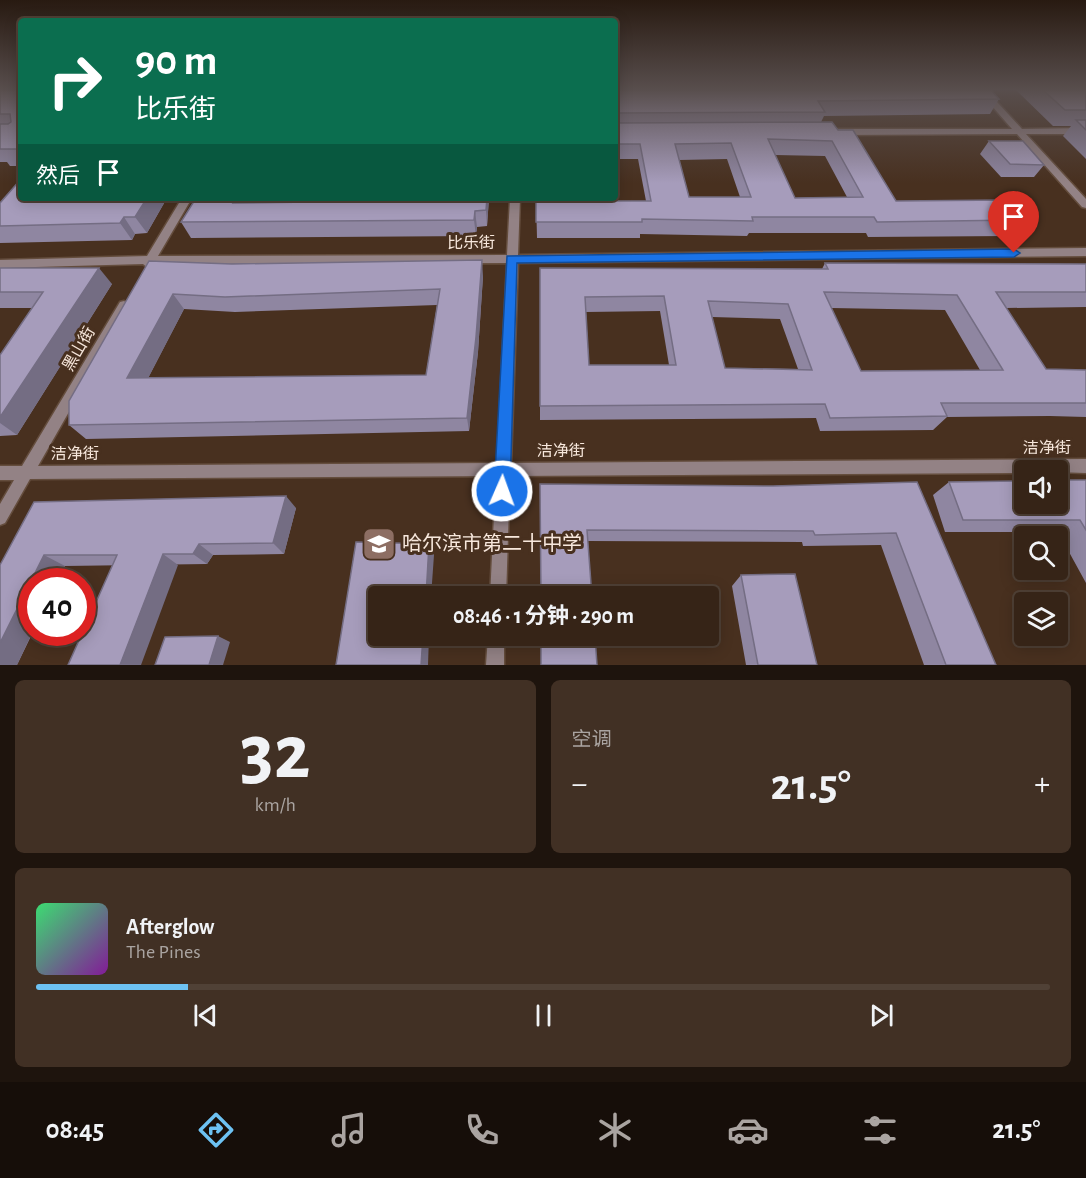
<!DOCTYPE html>
<html lang="zh">
<meta charset="utf-8">
<style>
body{margin:0;font-family:"Alegreya Sans","Noto Sans SC",sans-serif;background:#413024;color:#f1f3f6;height:100vh;display:flex;flex-direction:column;font-size:22px;white-space:nowrap}
*{box-sizing:border-box;margin:0}
p{font-size:20px;color:#aaa4a1}
.icon{flex:none;width:33px;height:33px;fill:none;stroke:currentColor;stroke-width:2;stroke-linecap:round;stroke-linejoin:round}
.map{position:relative;height:665px;overflow:hidden}
.side{display:flex;flex-direction:column;gap:15px;padding:15px;background:#1e140d;flex:1}
.side>*{flex:none}
.top-card{position:absolute;left:18px;top:18px;width:600px;height:183px;border-radius:6px;box-shadow:0 3px 15px #0003,0 0 0 2px #504136;background:#0b6e4f;color:#fff;overflow:hidden}
.controls{position:absolute;left:1014px;top:460px;display:grid;gap:12px}
.controls a{display:grid;place-items:center;width:54px;height:54px;border-radius:6px;background:#362417;box-shadow:0 3px 15px #0003,0 0 0 2px #504136;font-size:30px}
.speed{position:absolute;left:18px;top:568px;display:flex;gap:12px;font-size:30px;font-weight:700;text-align:center}
.speed>*{display:grid;place-content:center;width:78px;height:78px;border-radius:50%;background:#362417;box-shadow:0 3px 15px #0003,0 0 0 2px #504136;line-height:1}
.speed .limit{border:9px solid #d22;background:#fff;color:#111}
.pin{position:absolute;display:grid;place-items:center;width:51px;height:51px;color:#fff;margin:-62px -26px;border-radius:50% 50% 50% 0;rotate:-45deg;box-shadow:0 0 6px #0007}
.pin .icon{rotate:45deg}
.me{position:absolute;width:66px;margin:-33px;rotate:2deg;stroke-linejoin:round;filter:drop-shadow(0 0 4px #0008)}
.turn{display:flex;align-items:center;gap:21px;height:126px;padding:0 18px;font-size:27px}
.turn .icon{width:78px;height:78px;stroke-width:2.5}
.turn b{display:block;font-size:42px;line-height:51px}
.then{display:flex;align-items:center;height:57px;padding:0 18px;background:#0003;gap:12px;font-size:22px}
.big{font-size:45px;font-weight:700;line-height:1.1}
.side .widget{flex:1;display:flex;flex-direction:column;justify-content:center;gap:9px;min-width:0;padding:0 21px;border-radius:9px;background:#413024}
.side .dial{align-items:center;gap:0}
.dial b{font-size:78px;line-height:1}
.song{display:flex;align-items:center;gap:18px}
.cover{width:72px;height:72px;border-radius:9px;background:linear-gradient(135deg,hsl(140 70% 55%),hsl(290 70% 35%))}
.played{height:6px;border-radius:3px;background:linear-gradient(90deg,#6dc2f3 15%,#504136 15%)}
.keys{display:flex;justify-content:space-around;direction:ltr}
.heat{display:flex;justify-content:space-between;align-items:center;font-size:33px;direction:ltr}
.side .tiles{flex:1;display:grid;gap:15px;grid-template-columns:1fr 1fr}
.widget:last-child{grid-column:span 2}
.trip{position:absolute;left:368px;top:586px;width:351px;height:60px;border-radius:6px;background:#362417;box-shadow:0 3px 15px #0003,0 0 0 2px #504136;font-weight:700;line-height:60px;text-align:center}
.tab-bar{display:flex;height:96px;justify-content:space-around;align-items:center;background:#160e09;color:#aaa4a1}
.tab-bar .icon{width:42px;height:42px}
.tab-bar .active{color:#6dc2f3}
.tab-bar b{font-size:27px;color:#f1f3f6}
.map>svg:first-child{display:block}
</style>
<div class="map">
<svg width="1086" height="665" viewBox="0 0 1086 665">
<rect width="100%" height="100%" fill="#48301f"/>
<g fill="none" stroke-linecap="round" stroke-linejoin="round">
<defs>
<path id="tertiary" d="M978,90H986L1022,129L1086,128V134H1026L1086,199V208L1082,207L1017,134L838,135L834,132L838,129H1012Z
M182,198H192L158,256L507,255L510,198H520L518,255L1086,248V256L518,263L511,463L1086,459V473L1024,471V473L510,476L506,597H490L496,476L30,479L5,523L0,525V504L14,480H0V466H22L120,302L124,301L130,305L38,466L497,463L507,263L154,264L148,268L143,264L0,268V260L147,256Z
M488,636H504V665H486Z"/>
</defs>
<use href="#tertiary" stroke="#644d3d" stroke-width="3"/>
<use href="#tertiary" fill="#938285" fill-rule="evenodd"/>
</g>
<path fill="#8f86a1" fill-rule="evenodd" d="M0,90H21V166H10L7,162H0Z
M615,90L999,99L990,114L824,116L821,122L838,130L896,201L1022,220L1009,236L868,237L866,233H749L747,236L640,234V238H537L536,198L571,201H646L638,159H615ZM775,155L825,156L847,197L795,198ZM727,159L740,197H689L679,160Z
M1016,90H1086V159L1063,136L1071,126H1053Z
M989,141L1044,165L1034,177H1001L980,154Z
M21,198H167L147,233L135,234L132,240L0,243V203Z
M252,198L250,203L314,202L315,198H360V201L489,198L487,226L477,227L476,236L191,238L181,222Z
M149,261L483,276L478,352L469,431L86,439L69,425ZM437,305L426,375L148,378L184,309L235,312Z
M825,263L1086,264V307L1006,308L1046,369L1086,370V417L1050,416L947,417L933,430L820,431L816,418L540,420V268L822,269ZM831,308L945,310L980,370L861,371ZM660,311L669,365H589L586,312ZM712,317L780,319L798,369L725,368Z
M0,268L112,284L17,435L0,436V355L32,308H0Z
M1086,480V583L1058,532H945L933,495L949,482Z
M917,482L996,665H924L881,545L803,546L802,542L588,541L540,484L773,486Z
M34,502L296,508L284,554L213,555L207,564L65,566L17,665Z
M741,575L817,665H746L732,586Z"/>
<path fill="#746d83" d="M147,198H167L147,233L135,217Z
M236,198H252L242,219L233,203Z
M352,198H360L356,218L351,202Z
M487,198H489L487,226L486,210Z
M475,211L477,227L476,236L474,220Z
M124,217L135,234L132,240L120,223Z
M482,260L483,276L478,352L469,431L467,418Z
M99,268L112,284L17,435L0,423V417Z
M173,294L184,309L141,392L127,378Z
M286,496L296,508L284,554L273,543Z
M199,544L213,555L207,564L193,554Z
M429,544L434,555L431,597H426Z
M163,554L178,565L141,665H120Z
M44,555L65,566L57,582H32V633L17,665H0V643Z
M218,636L230,642L223,665H209Z
M423,636H429L428,665H421Z"/>
<path fill="#a69cbb" stroke="#746d83" stroke-width="1.5" fill-rule="evenodd" d="M0,90H21V149H0V124H8L11,122L10,114H0Z
M615,90H991L999,99L818,101L825,112L615,113Z
M1043,90H1086V110H1065Z
M1076,120H1086V130Z
M615,121L617,123L832,122L838,130H853L896,201L1005,200L1022,220L877,222L874,217H752L753,221L642,219V222H536V198H571V201H651L640,144H615ZM768,139L832,141L863,197L795,198ZM731,143L751,197H689L675,144Z
M989,141H1023L1044,165L1010,164Z
M21,179V198H147L135,217H124L120,223L0,226V203Z
M196,198H236L233,203L314,202L315,198H352L351,202L389,201V198H487L486,210L475,211L474,220L181,222Z
M482,260L476,337L467,418L69,425V401L149,261L232,264ZM440,289L426,375L127,378L173,294L225,297Z
M825,263L1086,264V292H996L1046,369L1086,370V403H941L947,416L830,418L825,404L540,406V268L828,269ZM824,292L957,295L1003,370L861,371ZM664,296L676,365H589L585,297ZM708,301L788,304L812,370L725,368Z
M0,268H99L0,417V355L43,292H0Z
M1058,480H1086V530L1080,520H963L949,482L1024,481V504H1058Z
M917,482L996,665H946L896,533L815,535L813,531L587,530L592,597H541L540,484L773,486Z
M286,496L273,543L199,544L193,554H163L120,665H68L117,555H44L0,643V565L34,502Z
M356,542L429,544L426,597H378V636H423L421,665H336Z
M795,574L817,665H758L741,575Z
M218,636L209,665H155L165,637Z
M541,636H595L597,665H541Z"/>
<linearGradient id="sky" x2="0" y2="1"><stop stop-color="#281a11"/><stop offset="0.49" stop-color="#584e4d"/><stop offset="1" stop-color="#584e4d" stop-opacity="0"/></linearGradient>
<rect width="1086" height="183" fill="url(#sky)"/>
<path fill="#1a73e8" stroke="#114b97" stroke-width="1.5" d="M1014,249L1020,253L1014,257L517,263L510,491L508,497L502,499L496,497L494,491L507,256Z"/>
<defs>
<symbol id="school-square" viewBox="-11 -11 22 22"><rect x="-9" y="-9" width="18" height="18" rx="4" fill="#8d6e63" stroke="#48301f"/><path d="M0-5L7-2L0 1L-7-2ZM-4 1L0 2.5L4 1V4Q0 6-4 4Z" fill="#fff"/></symbol>
</defs>
<g fill-rule="evenodd">
<use href="#school-square" x="360" y="525" width="38" height="38"/>
</g>
<g text-anchor="middle" dominant-baseline="central" stroke-width="6" stroke-linejoin="round" paint-order="stroke">
<g font-size="16" fill="#f7e7dc" stroke="#48301f">
<text x="471" y="243">比乐街</text>
<text transform="translate(79 349) rotate(-60)">黑山街</text>
<text x="1047" y="448">洁净街</text>
<text x="561" y="451">洁净街</text>
<text x="75" y="454">洁净街</text>
</g>
<g font-size="20" fill="#f7e7dc" stroke="#48301f" text-anchor="start">
<text x="402" y="544">哈尔滨市第二十中学</text>
</g>
</g>
</svg>
<div class="controls">
<a><svg class="icon" aria-label="sound" viewBox="0 0 24 24"><path d="M4 9h4l5-4v14l-5-4H4zM17 9q2 3 0 6"/></svg></a>
<a><svg class="icon" aria-label="search" viewBox="0 0 24 24"><circle cx="10" cy="10" r="6"/><path d="M15 15l6 6"/></svg></a>
<a><svg class="icon" aria-label="layers" viewBox="0 0 24 24"><path d="M12 4l9 5-9 5-9-5zM3 14l9 5 9-5"/></svg></a>
</div>
<div class="speed"><div class="limit">40</div></div>
<div class="pin" style="left:1014px;top:253px;background:#d93025"><svg class="icon" aria-label="arrive" viewBox="0 0 24 24"><path d="M6 21V4h12l-3 4 3 4H6"/></svg></div>
<svg class="me" style="left:502px;top:491px" viewBox="-20 -20 40 40"><circle r="17" fill="#1a73e8" stroke="#fff" stroke-width="3"/><path d="M0-11L8 9 0 5-8 9z" fill="#fff"/></svg>
<div class="trip">08:46 · 1 分钟 · 290 m</div>
<div class="top-card">
<div class="turn"><svg class="icon" aria-label="right" viewBox="0 0 24 24"><path d="M7 20v-9h11M14 6l5 5-5 5"/></svg><div><b>90 m</b>比乐街</div></div>
<div class="then">然后<svg class="icon" aria-label="arrive" viewBox="0 0 24 24"><path d="M6 21V4h12l-3 4 3 4H6"/></svg></div>
</div>
</div>
<section class="side">
<div class="tiles">
<div class="widget dial"><b>32</b><p>km/h</p></div>
<div class="widget"><p>空调</p>
<div class="heat"><a>−</a><b class="big">21.5°</b><a>+</a></div>
</div>
<div class="widget">
<div class="song"><i class="cover"></i><div><b>Afterglow</b><p>The Pines</p></div></div>
<div class="played"></div>
<div class="keys"><svg class="icon" aria-label="previous" viewBox="0 0 24 24"><path d="M18 5L8 12l10 7zM5 5v14"/></svg><svg class="icon" aria-label="pause" viewBox="0 0 24 24"><path d="M8 5v14M16 5v14"/></svg><svg class="icon" aria-label="next" viewBox="0 0 24 24"><path d="M6 5l10 7-10 7zM19 5v14"/></svg></div>
</div>
</div>
</section>
<nav class="tab-bar">
<b>08:45</b>
<svg class="icon active" aria-label="directions" viewBox="0 0 24 24"><path d="M12 3l9 9-9 9-9-9zM9 14v-3h6M13 9l2 2-2 2"/></svg>
<svg class="icon" aria-label="music" viewBox="0 0 24 24"><path d="M9 18V5l10-2v13"/><circle cx="6" cy="18" r="3"/><circle cx="16" cy="16" r="3"/></svg>
<svg class="icon" aria-label="phone" viewBox="0 0 24 24"><path d="M5 4h4l2 5-3 2q2 4 5 5l2-3 5 2v4C11 20 4 13 5 4z"/></svg>
<svg class="icon" aria-label="climate" viewBox="0 0 24 24"><path d="M12 3v18M4 7l16 10M4 17L20 7"/></svg>
<svg class="icon" aria-label="car" viewBox="0 0 24 24"><path d="M5 17H2v-5l4-1 3-4h7l3 4 3 1v5h-3M9 17h6M6 11h13"/><circle cx="7" cy="17" r="2"/><circle cx="17" cy="17" r="2"/></svg>
<svg class="icon" aria-label="filters" viewBox="0 0 24 24"><path d="M4 7h16M4 17h16"/><circle cx="9" cy="7" r="2"/><circle cx="15" cy="17" r="2"/></svg>
<b>21.5°</b>
</nav>
